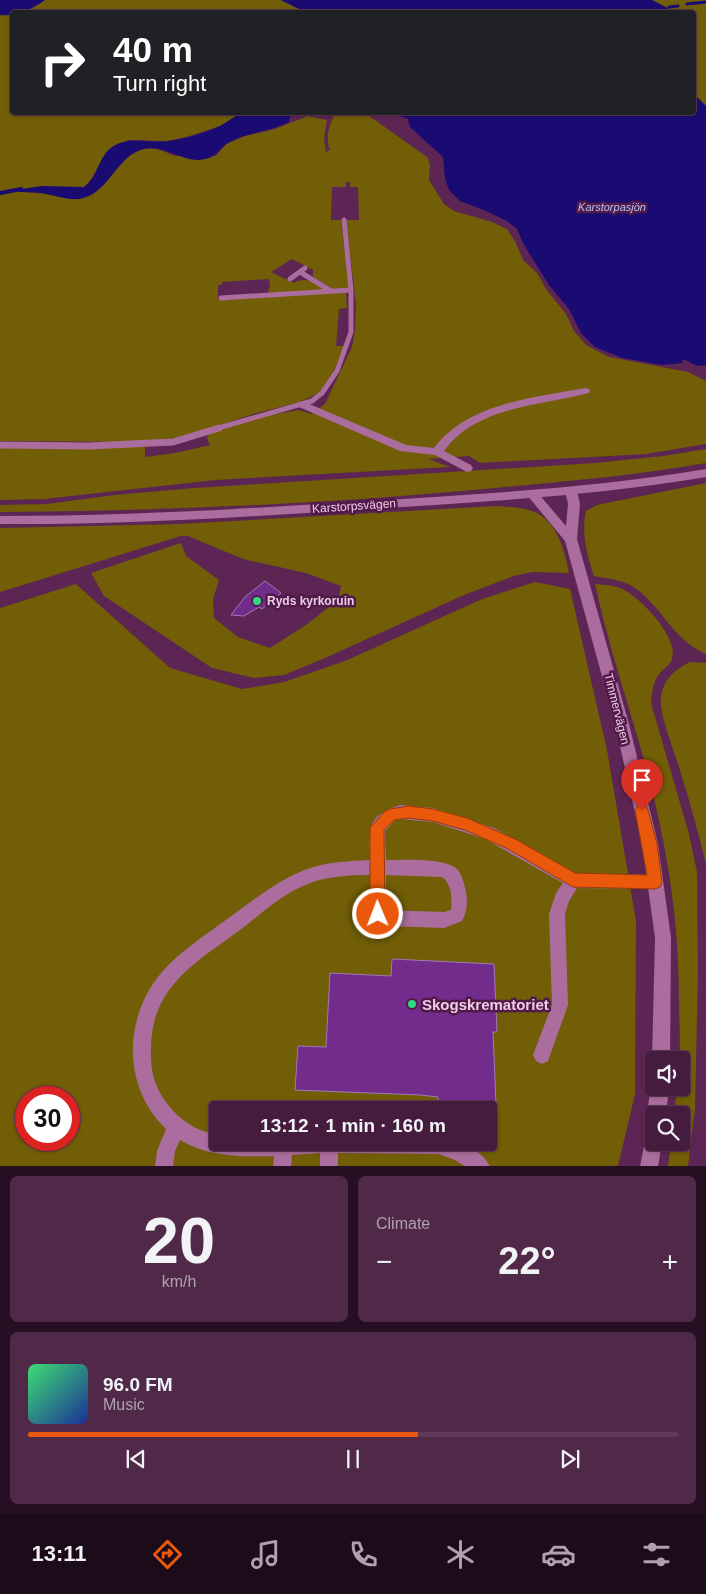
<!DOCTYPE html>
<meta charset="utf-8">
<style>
body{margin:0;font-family:Arial,sans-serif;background:#502949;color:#f1f3f6;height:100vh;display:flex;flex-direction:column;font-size:19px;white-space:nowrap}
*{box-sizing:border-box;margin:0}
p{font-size:16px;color:#b0a1b0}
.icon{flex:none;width:28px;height:28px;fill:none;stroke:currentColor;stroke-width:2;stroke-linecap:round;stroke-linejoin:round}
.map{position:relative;height:1166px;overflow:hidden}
.details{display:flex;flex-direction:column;gap:10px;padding:10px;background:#260f22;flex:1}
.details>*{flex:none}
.hud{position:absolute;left:10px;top:10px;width:686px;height:105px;border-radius:5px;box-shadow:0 1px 4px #0004,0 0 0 1px #5e3a58;background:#202124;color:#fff;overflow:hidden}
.tools{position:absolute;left:645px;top:1051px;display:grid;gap:10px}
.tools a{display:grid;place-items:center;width:45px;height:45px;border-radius:5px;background:#461c3e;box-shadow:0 1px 4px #0004,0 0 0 1px #5e3a58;font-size:25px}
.speed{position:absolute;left:15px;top:1086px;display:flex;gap:10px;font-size:25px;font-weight:700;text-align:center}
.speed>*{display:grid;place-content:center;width:65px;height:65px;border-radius:50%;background:#461c3e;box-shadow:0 1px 4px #0004,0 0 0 1px #5e3a58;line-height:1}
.speed .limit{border:8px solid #d22;background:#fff;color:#111}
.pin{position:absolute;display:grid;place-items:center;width:42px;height:42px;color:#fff;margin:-51px -21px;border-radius:50% 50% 50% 0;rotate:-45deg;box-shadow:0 0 5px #0007}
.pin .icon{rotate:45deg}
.me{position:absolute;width:55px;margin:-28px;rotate:359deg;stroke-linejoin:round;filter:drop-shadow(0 0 4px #0008)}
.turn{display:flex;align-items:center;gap:18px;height:105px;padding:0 20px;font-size:22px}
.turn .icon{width:65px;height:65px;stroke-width:2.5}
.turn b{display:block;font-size:35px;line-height:42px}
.big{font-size:38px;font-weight:800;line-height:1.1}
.details .tile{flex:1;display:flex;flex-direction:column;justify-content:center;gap:8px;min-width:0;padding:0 18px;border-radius:8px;background:#502949}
.details .dial{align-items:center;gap:0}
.dial b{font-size:65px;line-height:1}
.song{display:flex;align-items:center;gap:15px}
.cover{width:60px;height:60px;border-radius:8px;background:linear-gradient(135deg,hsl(140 70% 55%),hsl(230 70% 35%))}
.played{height:5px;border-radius:2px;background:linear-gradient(90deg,#ea580c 60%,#5e3a58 60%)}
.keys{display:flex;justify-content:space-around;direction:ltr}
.heat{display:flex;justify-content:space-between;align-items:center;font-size:28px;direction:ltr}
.details .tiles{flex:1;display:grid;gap:10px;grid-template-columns:1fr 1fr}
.tile:last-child{grid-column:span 2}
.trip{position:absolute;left:209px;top:1101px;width:288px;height:50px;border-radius:5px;background:#461c3e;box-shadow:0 1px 4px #0004,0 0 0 1px #5e3a58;font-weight:800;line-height:50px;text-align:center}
.dock{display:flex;height:80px;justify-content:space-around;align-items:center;background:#1c0b19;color:#b0a1b0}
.dock .icon{width:35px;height:35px}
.dock .selected{color:#ea580c}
.dock b{font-size:22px;color:#f1f3f6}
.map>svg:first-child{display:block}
</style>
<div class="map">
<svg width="706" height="1167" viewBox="0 0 706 1167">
<rect width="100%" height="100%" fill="#5d2553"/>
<path fill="#715e06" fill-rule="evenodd" d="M45,0H281L299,9L317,10L318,12H20Z
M652,0H706V106L694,94V49L696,44L694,39V12H675Z
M12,14V112L243,113L220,126L186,137L167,141L128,140L103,158L92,180L84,187L19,192L40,193L80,199L113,173L129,155L145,148L158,149L175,156H216L226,144L245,136L275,129L308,116L327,120L324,139L326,152L330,150C325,140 329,122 336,113H365L427,157L430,164L429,180L444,204L454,211L492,222L507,229L516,243L523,260L537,273L546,289L566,314L574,331L586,345L609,357L688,372L706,381V444L646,454L480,463L469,456L428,459L450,467L215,480L44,499L0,500V448L145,446V457L175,453L210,445L207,438L208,434L270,415L299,410L311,414L325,404L352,347L355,330L356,305L346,220H359L358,187H350V182H346V187H332L331,220H341L349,289L335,290L313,277V270L292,259L271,272L294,283C306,276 314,283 325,290L269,293L268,289L270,288L269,279L222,282V285H218V300L346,292L347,308L339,309L336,346H345L331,376L319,393L300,402L257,413L204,430L175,438L147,442L0,441V15Z
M706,449V463C633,476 558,482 484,489C323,504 162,511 0,512V505L47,504L115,495L194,488L595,463L663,456Z
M706,483V654C675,641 663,610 638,590C626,580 608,579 594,576C587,555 581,533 586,511L597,505Z
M496,506C508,507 520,507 532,511C556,519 565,550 569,573L532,572L514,576L464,595L325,658L284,675L254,678L212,668L104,596L91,573L181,543L186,556L219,580L213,599L214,618L238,637L270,648L306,625L338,600L341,586L306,573L243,559L188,536H181L0,592V528L180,524Z
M535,582L570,589L607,750L636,921L635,1094L618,1166H0V608L76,584L170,668L242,689L284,682L345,661L482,599ZM26,1098H69V1140H26ZM218,1110H488V1142H218Z
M595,584C605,585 615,585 624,590C642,599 679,638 672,659C670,665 663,669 659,674C653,682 652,693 651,703L689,834L697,872L698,972L695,1109L688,1166H668L671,1143L681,1142V1115H674L677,1088H681V1060H679C681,1041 679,1022 679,1003C679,918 667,845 645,763C628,703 608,644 595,584Z
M690,662L706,663V864C698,831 689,799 679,767C674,750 658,712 661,696C664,679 675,669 690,662Z"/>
<path fill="#1a0b73" d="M0,0H45C33,9 14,17 0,15Z
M281,0H652L675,12H318L317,10L299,9Z
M694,94L706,106V365L697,366L685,360H682L683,363L662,365L622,358L595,347L581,333L569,309L549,285L524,245L517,229L507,221L486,211L460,201L449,190L445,179L443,157L410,127L408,119L392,113L694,112Z
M243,112L291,113L289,122C270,132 248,132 228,143C216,151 216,160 196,160C179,159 161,145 144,149C116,155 109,195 79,199C67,200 53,195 41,193C34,192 26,192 18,192L21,189L42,186L84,187C98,176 99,156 112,147C130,135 149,144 168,141C185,139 205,133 220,126C227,122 235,116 243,112Z"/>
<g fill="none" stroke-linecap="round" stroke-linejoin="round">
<path stroke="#1a0b73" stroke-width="3" d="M687,4L706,2
M669,7L678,6"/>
<path stroke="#1a0b73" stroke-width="4" d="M0,193L21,189"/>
</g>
<path fill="#712c8c" stroke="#a379b6" d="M265,581L281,593L262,609L259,607L244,616L231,615L245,597Z
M392,959L494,964L497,1032H493L496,1104L438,1101V1097L421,1095L295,1090L298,1046L326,1047L330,973L391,976Z"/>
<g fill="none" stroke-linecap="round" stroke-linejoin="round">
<path stroke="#ab6d9d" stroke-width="5" d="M300,272L331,291
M290,279L305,268
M221,298L351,290
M215,429L312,401L322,393L337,371L351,332V290L344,220"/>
<path stroke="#ab6d9d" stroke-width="7" d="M0,445L89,446L173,442L219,428"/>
<path fill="#ab6d9d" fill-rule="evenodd" d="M585,388L589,389L590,391L589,393C539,406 477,406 444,451L471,465L473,468L471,471L467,472L435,455L400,451L299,407L298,405L303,402L307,403L406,445L434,448C468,403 533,398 585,388Z
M400,805L433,808L494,828L575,873L655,875L661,877L663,882L661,887L655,889L577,888L569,901L565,914L568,1005L548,1061L542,1064L536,1061L533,1055L552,1005L549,914L556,893L563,883L485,839L433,822L400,819L395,820L385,831L386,860C403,860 446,857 458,870C461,874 464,882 465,888C468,900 468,910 462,921L444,928L385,926L371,919L369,914L370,875C350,875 329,876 310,883C285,892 264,911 244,927C199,961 152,984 151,1047C150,1066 153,1082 163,1098C177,1118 194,1131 218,1135V1142H459C471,1148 485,1154 490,1167H466L453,1159L438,1154L338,1153V1167H320V1153L292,1155L291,1167H273L274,1156C241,1157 209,1157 180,1140L175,1151L173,1167H155L157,1151L166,1129C122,1087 123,1017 162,972C181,950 207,934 230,917C255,899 278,880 307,869C327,862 349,861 370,860C369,829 366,816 400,805ZM386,875L442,877C452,884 452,899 451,910L444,912L385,910Z"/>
<path fill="#ab6d9d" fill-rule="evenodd" d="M571,487L577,491L580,504L577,539L629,724L658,844L671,938L670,1060H654V1064L652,1060L655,938L642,844L615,724L565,541L527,495L533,491L537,492L566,526L568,504L565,491Z
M654,1082V1088H669L666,1115H654V1123L651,1121C646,1110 649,1093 654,1082Z
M654,1128V1142H662L658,1167H640L647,1130Z"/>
<path fill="#ab6d9d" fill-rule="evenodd" d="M706,469V477C594,496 481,502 367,509C245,517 123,525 0,524V516C123,516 245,509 367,501C481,494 594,488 706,469Z"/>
</g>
<path fill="#ea580c" stroke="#983908" d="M642,804L646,806L648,810L657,844L662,882L660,887L655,889L573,887L508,849L465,830L433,821L409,818L394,820L384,830L385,914L383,919L378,921L372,919L370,914V828L385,811L390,809L409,806L433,809L467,818L517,840L575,873L647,875L635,810L637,806Z"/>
<g fill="#31d882" stroke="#511a48" stroke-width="2">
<circle cx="257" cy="601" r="5"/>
<circle cx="412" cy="1004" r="5"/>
</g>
<g text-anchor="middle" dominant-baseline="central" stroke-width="5" stroke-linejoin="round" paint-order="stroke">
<g font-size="11" font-style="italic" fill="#b5c1f6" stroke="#511a48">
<text x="612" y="207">Karstorpasjön</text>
</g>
<g font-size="12" fill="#eecce5" stroke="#511a48">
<text transform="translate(354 506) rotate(-4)">Karstorpsvägen</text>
<text transform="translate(617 709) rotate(76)">Timmervägen</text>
</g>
<g font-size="12" font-weight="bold" fill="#eecce5" stroke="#511a48" text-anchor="start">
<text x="267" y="601">Ryds kyrkoruin</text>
</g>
<g font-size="15" font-weight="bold" fill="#eecce5" stroke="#511a48" text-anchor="start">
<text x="422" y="1004">Skogskrematoriet</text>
</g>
</g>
</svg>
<div class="tools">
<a><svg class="icon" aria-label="sound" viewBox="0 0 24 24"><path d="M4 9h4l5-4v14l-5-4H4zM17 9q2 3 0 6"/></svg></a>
<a><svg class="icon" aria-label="search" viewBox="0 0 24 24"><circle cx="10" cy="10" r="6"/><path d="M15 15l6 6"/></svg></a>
</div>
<div class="speed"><div class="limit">30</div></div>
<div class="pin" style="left:642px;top:810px;background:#d93025"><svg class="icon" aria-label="arrive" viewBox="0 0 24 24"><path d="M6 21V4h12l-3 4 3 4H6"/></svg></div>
<svg class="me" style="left:378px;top:914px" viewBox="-20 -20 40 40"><circle r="17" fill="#ea580c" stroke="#fff" stroke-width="3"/><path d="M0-11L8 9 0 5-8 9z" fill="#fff"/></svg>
<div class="trip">13:12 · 1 min · 160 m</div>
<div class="hud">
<div class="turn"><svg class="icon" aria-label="right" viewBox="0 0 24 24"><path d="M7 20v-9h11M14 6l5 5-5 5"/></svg><div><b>40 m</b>Turn right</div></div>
</div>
</div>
<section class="details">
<div class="tiles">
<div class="tile dial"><b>20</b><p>km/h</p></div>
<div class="tile"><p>Climate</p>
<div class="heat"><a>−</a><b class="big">22°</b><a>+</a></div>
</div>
<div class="tile">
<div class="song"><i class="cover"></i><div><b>96.0 FM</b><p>Music</p></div></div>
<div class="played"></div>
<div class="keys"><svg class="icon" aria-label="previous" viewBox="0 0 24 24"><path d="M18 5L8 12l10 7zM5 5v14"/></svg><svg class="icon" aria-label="pause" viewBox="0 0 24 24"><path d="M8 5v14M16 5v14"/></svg><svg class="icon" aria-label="next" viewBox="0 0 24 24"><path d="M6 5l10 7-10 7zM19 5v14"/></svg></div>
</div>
</div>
</section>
<nav class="dock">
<b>13:11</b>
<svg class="icon selected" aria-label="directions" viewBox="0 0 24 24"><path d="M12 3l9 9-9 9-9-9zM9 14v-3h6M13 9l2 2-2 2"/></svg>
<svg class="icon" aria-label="music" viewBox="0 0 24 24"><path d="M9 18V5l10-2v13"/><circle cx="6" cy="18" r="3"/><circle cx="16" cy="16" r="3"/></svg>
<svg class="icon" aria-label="phone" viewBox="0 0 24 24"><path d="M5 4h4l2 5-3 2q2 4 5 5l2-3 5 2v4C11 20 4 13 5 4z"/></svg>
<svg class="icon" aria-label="climate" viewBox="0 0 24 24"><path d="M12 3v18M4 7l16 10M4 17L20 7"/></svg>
<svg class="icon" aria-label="car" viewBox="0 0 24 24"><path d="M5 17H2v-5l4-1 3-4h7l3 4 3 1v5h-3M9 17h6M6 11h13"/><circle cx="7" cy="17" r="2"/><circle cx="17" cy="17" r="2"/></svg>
<svg class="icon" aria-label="filters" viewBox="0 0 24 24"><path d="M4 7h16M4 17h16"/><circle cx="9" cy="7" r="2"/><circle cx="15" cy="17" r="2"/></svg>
</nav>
